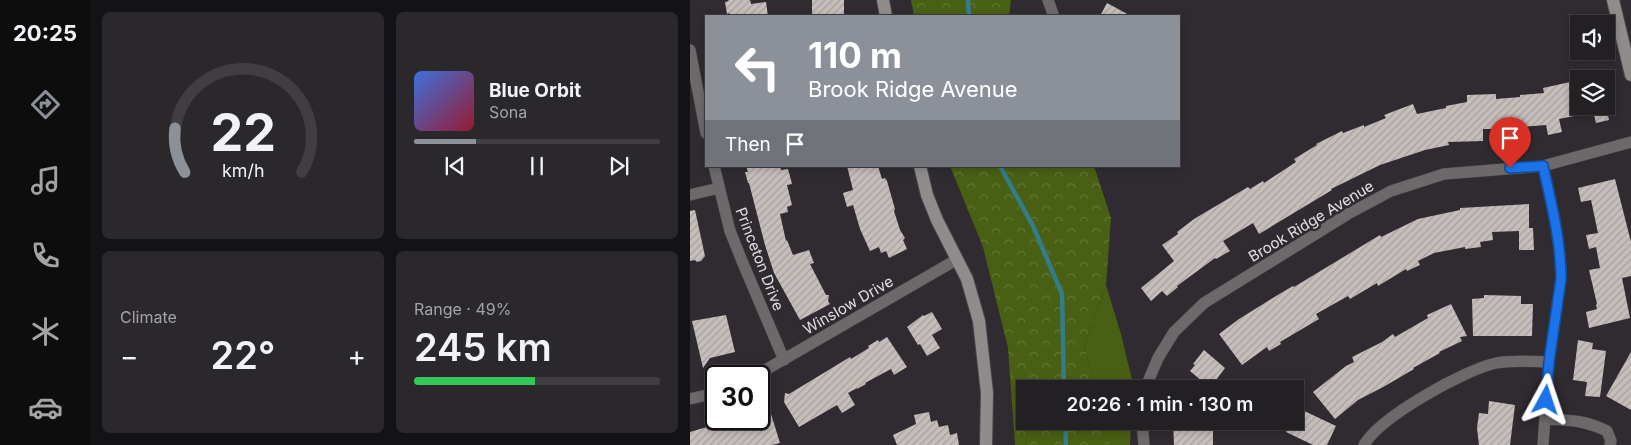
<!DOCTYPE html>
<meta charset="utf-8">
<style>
body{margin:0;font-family:Inter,sans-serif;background:#2b282c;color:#f1f3f6;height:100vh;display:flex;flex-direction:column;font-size:19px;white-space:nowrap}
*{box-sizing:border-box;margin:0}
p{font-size:16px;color:#a3a3a6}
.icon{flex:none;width:28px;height:28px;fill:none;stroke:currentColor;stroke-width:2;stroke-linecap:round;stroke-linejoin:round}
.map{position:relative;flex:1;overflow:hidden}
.panel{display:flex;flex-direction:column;gap:12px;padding:12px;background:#131214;width:600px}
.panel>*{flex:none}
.hud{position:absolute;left:15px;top:15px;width:475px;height:152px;border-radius:0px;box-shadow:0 2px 8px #0003,0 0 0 1px #403e41;background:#8c9099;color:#fff;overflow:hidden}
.tools{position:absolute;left:880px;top:15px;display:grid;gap:10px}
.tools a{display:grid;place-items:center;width:45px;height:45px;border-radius:0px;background:#232024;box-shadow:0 2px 8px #0003,0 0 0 1px #403e41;font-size:25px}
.speed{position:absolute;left:15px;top:365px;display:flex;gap:10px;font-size:25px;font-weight:700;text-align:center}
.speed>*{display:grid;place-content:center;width:65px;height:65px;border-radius:50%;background:#232024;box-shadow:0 2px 8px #0003,0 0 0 1px #403e41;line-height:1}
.speed .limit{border:2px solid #111;border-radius:8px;background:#fff;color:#111}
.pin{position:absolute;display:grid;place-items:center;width:42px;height:42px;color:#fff;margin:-51px -21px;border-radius:50% 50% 50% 0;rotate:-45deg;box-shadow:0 0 5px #0007}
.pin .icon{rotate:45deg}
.me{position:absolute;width:55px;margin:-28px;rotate:5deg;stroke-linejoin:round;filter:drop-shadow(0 0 4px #0008)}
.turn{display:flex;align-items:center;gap:18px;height:105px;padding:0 20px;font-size:22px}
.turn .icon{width:65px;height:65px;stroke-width:2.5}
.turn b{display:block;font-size:35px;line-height:42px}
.then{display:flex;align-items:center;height:48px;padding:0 20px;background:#0003;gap:10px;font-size:19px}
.big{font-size:38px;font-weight:600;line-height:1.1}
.panel .widget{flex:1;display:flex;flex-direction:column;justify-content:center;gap:8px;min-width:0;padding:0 18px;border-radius:8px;background:#2b282c}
.panel .dial{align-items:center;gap:0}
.dial svg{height:130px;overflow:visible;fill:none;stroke:#403e41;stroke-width:7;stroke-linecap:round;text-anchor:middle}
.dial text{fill:#f1f3f6;stroke:none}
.song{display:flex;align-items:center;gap:15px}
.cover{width:60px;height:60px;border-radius:8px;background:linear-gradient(135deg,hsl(220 70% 55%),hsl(350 70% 35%))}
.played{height:5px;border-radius:2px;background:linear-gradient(90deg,#8c9099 25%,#403e41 25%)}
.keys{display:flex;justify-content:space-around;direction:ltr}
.heat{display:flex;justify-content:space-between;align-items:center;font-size:28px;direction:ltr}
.charge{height:8px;border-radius:4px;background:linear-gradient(90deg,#34c759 49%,#403e41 0)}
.panel .tiles{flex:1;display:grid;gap:12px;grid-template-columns:repeat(2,1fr)}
.trip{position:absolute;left:326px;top:380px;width:288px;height:50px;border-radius:0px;background:#232024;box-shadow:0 2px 8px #0003,0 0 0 1px #403e41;font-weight:600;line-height:50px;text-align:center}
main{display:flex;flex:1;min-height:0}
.tab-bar{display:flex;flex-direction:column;width:90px;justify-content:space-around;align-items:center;background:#0e0d0e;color:#a3a3a6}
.tab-bar .icon{width:35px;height:35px}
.tab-bar .current{color:#8c9099}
.tab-bar b{font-size:22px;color:#f1f3f6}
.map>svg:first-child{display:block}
</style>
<main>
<nav class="tab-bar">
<b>20:25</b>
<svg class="icon current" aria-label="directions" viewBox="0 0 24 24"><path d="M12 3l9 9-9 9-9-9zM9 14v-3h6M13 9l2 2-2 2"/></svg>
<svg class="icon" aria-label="music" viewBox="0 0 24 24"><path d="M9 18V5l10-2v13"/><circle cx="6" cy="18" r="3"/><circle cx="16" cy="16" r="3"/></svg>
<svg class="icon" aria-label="phone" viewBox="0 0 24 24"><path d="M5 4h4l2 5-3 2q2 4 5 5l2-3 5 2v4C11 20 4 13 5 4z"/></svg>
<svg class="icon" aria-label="climate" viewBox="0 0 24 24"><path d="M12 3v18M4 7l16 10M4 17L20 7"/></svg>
<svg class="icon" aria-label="car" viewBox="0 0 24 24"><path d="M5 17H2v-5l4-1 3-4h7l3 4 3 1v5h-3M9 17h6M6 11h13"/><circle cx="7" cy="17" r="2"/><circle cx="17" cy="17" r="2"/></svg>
</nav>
<section class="panel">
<div class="tiles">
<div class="widget dial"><svg viewBox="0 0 100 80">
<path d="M14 69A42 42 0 1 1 86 69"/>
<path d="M14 69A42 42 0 0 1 8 42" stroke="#8c9099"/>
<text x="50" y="56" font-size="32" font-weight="700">22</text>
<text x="50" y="72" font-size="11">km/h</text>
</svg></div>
<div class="widget">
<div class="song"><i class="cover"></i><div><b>Blue Orbit</b><p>Sona</p></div></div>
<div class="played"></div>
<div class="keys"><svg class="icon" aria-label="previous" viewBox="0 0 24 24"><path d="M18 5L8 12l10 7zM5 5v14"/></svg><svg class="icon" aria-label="pause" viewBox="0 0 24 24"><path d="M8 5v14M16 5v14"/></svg><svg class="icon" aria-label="next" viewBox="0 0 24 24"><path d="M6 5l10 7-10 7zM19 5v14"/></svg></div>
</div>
<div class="widget"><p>Climate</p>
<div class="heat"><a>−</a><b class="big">22°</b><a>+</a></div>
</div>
<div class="widget"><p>Range · 49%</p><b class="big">245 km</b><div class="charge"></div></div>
</div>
</section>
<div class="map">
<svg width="941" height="445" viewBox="0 0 941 445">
<defs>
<pattern id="forest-crowns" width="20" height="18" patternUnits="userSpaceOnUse" patternTransform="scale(1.25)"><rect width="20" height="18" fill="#495f13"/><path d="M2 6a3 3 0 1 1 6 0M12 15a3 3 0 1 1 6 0" fill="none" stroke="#637635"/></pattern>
<pattern id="building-hatch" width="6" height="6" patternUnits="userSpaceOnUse" patternTransform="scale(1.25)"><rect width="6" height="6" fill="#c6bebb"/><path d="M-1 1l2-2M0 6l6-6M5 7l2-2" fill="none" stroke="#a59f9d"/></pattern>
</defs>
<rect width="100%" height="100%" fill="#2f2b30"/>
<path fill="#495f13" d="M416,285L431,334L442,380V389H405L394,345Z
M413,421H441L440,445H419Z"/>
<path fill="url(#forest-crowns)" d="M221,0H321L319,16H224Z
M260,166H404L421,218L416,285L394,345L405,389H335V421H414L420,445H325L318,348L293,247Z"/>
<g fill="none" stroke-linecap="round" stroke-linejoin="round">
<path stroke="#337c8b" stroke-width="4.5" d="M278,0L279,16
M310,166L343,226L372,294L374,389
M375,421L376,445"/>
</g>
<path fill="url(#building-hatch)" d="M38,0H60L61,4L76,2L78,16H40L39,13L37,14L35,2L39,1Z
M122,0H154V16H122Z
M417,3L441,16H410Z
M889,80V115L869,119L872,132L858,135L856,125L830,127L831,140L816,141L815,129H793V141L758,142L759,145L735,150L690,165L641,189L642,190L569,234L563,223L533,241L540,251L526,259L525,258L487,286L488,287L477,296L472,291L461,301L451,288L484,261L472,245L488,234L487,232L504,219L558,187L560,189L573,181L574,183L606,162L604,159L627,145L626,144L652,131L653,133L674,125V127L696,118L694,115L723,104L727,114L756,108V106L777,102V95L806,94V99L830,97V95L854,93L853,88Z
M902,106H916L919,120L906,123Z
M56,166H90L91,170L98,169L102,184L97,185L102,205L97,207L98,212L90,214L96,241L97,240L103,255L119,250L124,263L120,264L136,295H139L138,301L140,304L110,320L84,273L75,245L59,183H58L55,172H58Z
M157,166H188L192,179L195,178L197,181L205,209L204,211L210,230L215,238L213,240L217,249L199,258L196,251L191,253L189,247L180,251L170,229L163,205L157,207L153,193L163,190Z
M925,179L941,242V276L932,278L940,318L899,328L896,312L907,309L906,305L907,304L899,270L910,268L906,247L899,249L896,235L908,233L901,200L891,202L888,188Z
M839,204V228H843L844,250H829V231L802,232L803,240L790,242L791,247L775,249V247L744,253L728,261L730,265L717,271L716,269L688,286L687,283L660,299L658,296L626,314L629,319L590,342L591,344L579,351L577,347L552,365L529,334L549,319L591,293L603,286L604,287L690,235L691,237L728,219L770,210V208Z
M5,210L15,256L11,261L7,262L5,260L0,261V211Z
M794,295L831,296V304H843L842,336H783L782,299L794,298Z
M761,304L777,336L770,337L772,341L749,352L750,353L723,368L724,369L695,386L668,400L645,419L623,392L656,366L664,362L662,357L692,342L703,334L705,337L738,318L737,315Z
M242,312L252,329L242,335L250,348L237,356L230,344L228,345L217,327L233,315L234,316Z
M36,315L45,352L20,358L13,368L2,321Z
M197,337L217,367L204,375L201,369L175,383L176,384L167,389V388L158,393L165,405L152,413L147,405L109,427L94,402L95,393L99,394L160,357L161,359L179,348L178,346L188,340L189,342Z
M888,340L903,343L902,349L916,351L910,397L895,396L897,382L883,380Z
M514,350L535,368L520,388L500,371L505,365L503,364Z
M941,352V410L916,396Z
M799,401L825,405L820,445H789L787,428L789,413L798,414Z
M608,408L646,426L637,445H623L596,432L602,421H605V414Z
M73,410L81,414L90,443L82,445H0V432L17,427L18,430L26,428V430L48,424L47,419H70Z
M239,412L241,422L247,420L249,427L258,425L260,435L267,433L269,445H207L203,435L226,424L224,415Z
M483,421H525L523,431V445H484Z"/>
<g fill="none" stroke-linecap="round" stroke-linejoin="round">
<defs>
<path id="street" d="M358,0L363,14
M0,50L16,133
M24,166L40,231L52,261L94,360
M0,195L29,188
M65,376L266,260
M455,389L468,358L484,332L514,303L658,214L701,191L754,174L853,166L941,142
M0,399L26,393
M855,419C879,420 894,420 917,431L921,441L920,445
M452,421L454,445
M674,445C690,417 774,370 806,363C823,360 841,361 859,362
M853,445L859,362L871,279C871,241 861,202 853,166"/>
<path id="secondary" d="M193,0L196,16
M923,0L941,75
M230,166L237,195L247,220L277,279L289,321L297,393L296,445"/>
</defs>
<use href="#street" stroke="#4b484c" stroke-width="12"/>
<use href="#secondary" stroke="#4b484c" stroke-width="14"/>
<use href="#street" stroke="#6d696a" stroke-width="11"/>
<use href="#secondary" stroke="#918b8c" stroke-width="12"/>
</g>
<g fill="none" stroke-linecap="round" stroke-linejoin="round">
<defs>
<path id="route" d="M820,168L853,166C861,202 871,241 871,279L859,362L856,400"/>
</defs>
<use href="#route" stroke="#114b97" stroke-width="12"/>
<use href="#route" stroke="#1a73e8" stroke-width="9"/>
</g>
<g text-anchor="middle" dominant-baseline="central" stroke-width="5" stroke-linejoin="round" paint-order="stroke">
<g font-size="15" fill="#e0dee2" stroke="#2f2b30">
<text transform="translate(621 221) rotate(-31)">Brook Ridge Avenue</text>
<text transform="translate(70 259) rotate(69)">Princeton Drive</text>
<text transform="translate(158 305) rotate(-30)">Winslow Drive</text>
</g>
</g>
</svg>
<div class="tools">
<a><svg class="icon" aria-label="sound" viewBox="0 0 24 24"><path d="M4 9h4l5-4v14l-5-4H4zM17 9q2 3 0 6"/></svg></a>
<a><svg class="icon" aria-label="layers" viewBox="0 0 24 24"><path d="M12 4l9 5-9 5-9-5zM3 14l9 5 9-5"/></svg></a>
</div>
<div class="speed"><div class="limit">30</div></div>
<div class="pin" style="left:820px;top:168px;background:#d93025"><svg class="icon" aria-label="arrive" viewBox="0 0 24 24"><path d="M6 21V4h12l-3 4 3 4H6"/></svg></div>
<svg class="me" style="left:856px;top:400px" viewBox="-20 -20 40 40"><path d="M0-17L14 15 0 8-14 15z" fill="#1a73e8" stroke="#fff" stroke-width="4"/></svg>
<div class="trip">20:26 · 1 min · 130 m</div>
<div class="hud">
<div class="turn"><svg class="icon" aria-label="left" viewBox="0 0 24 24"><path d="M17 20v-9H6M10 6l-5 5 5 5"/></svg><div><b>110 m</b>Brook Ridge Avenue</div></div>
<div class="then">Then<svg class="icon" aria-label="arrive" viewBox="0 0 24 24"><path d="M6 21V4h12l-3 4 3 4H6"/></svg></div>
</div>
</div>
</main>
